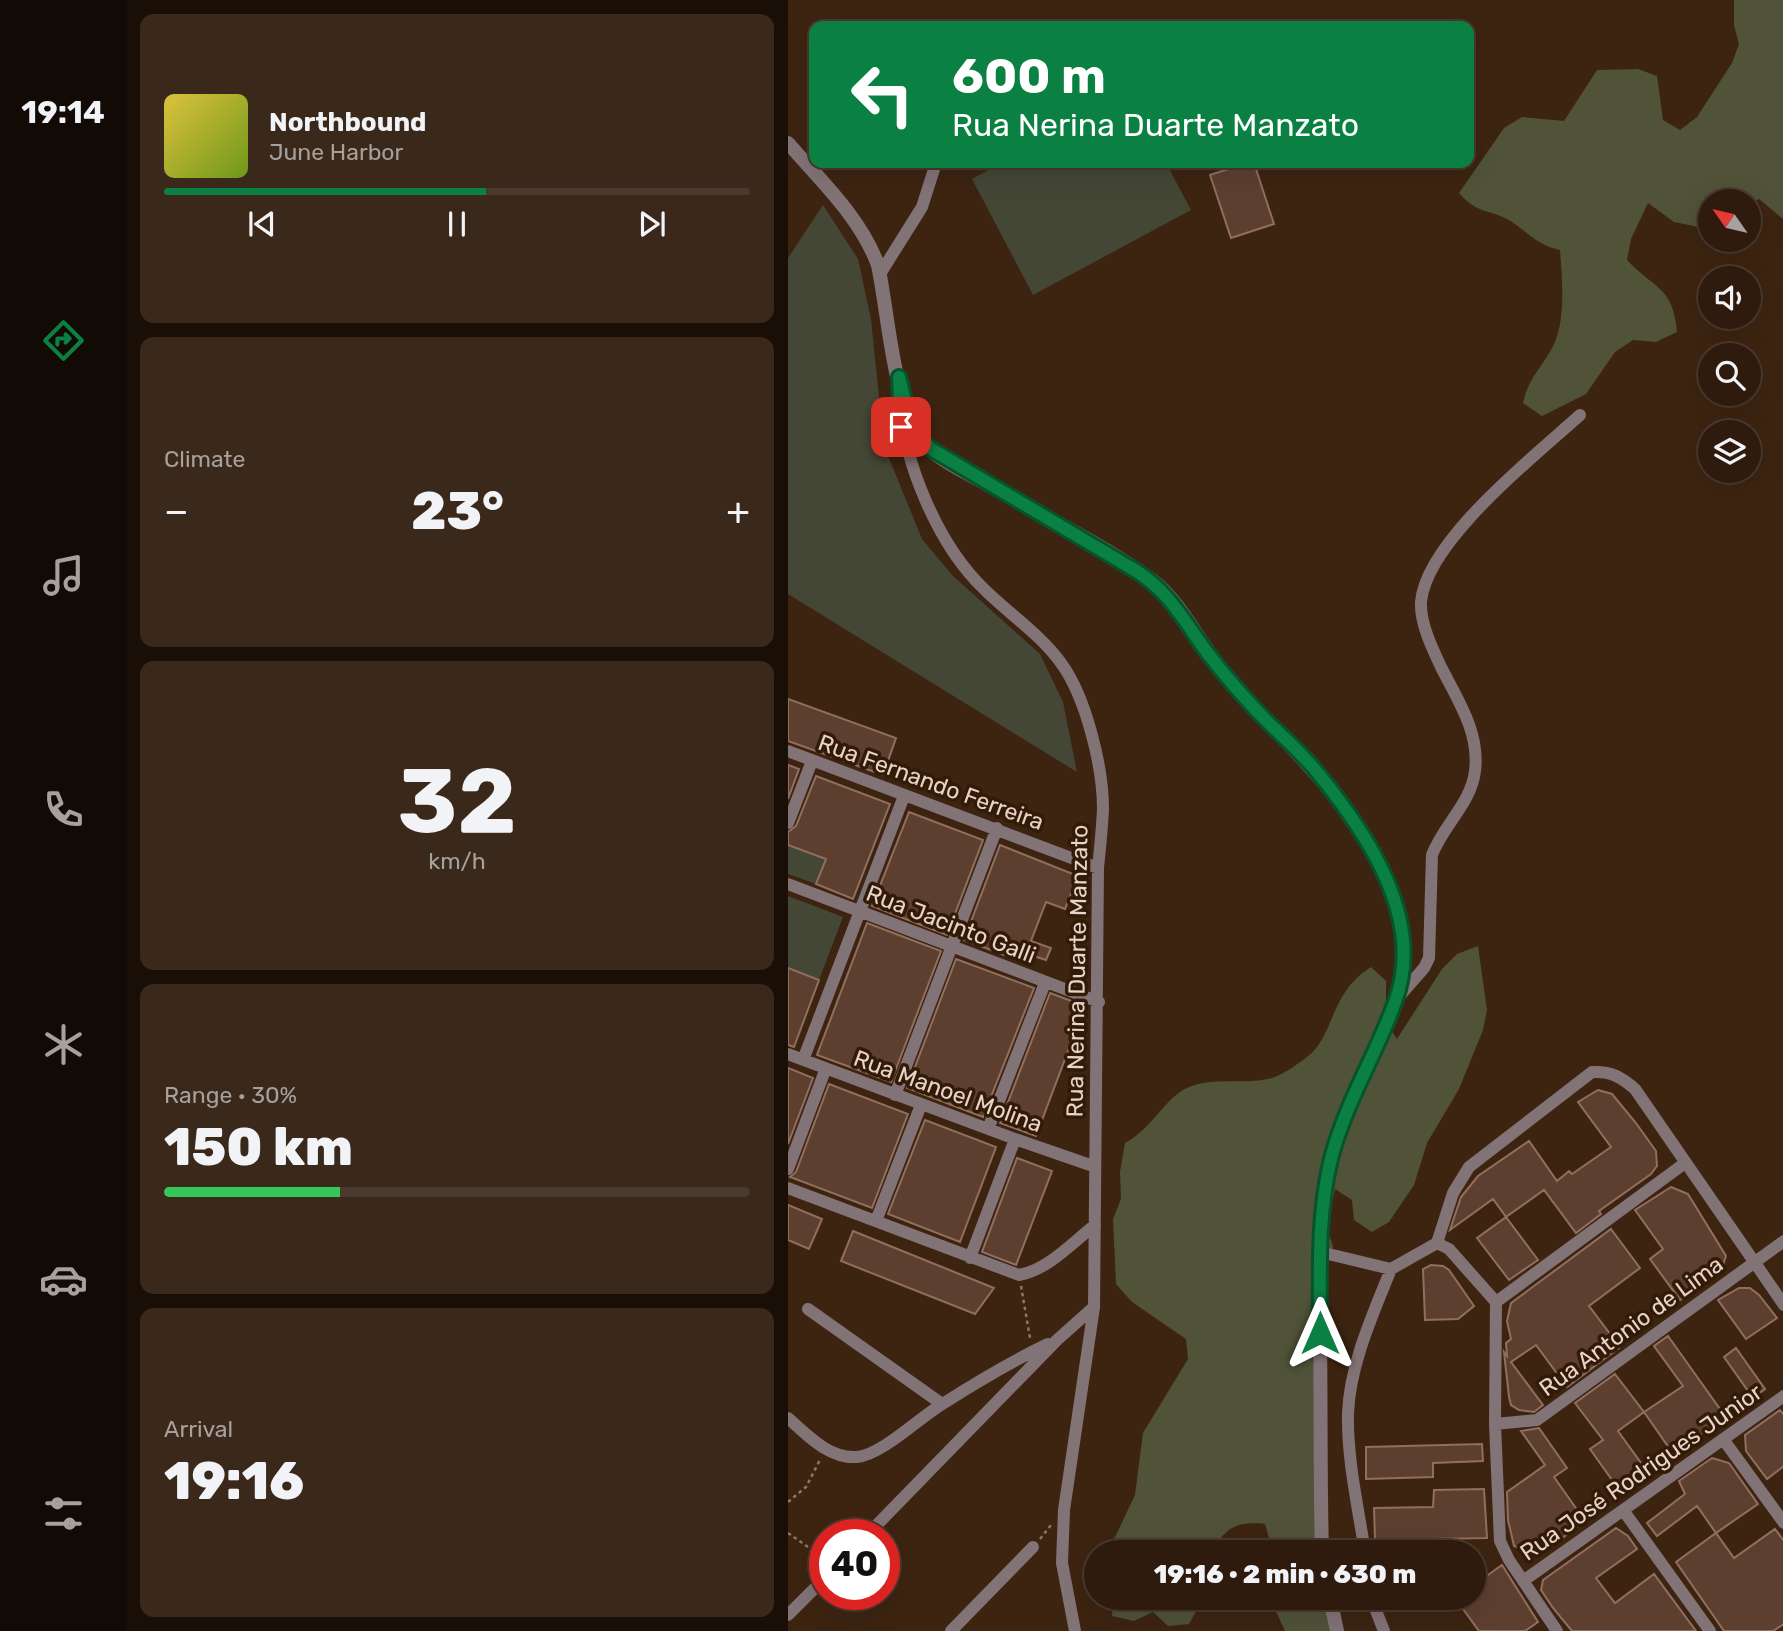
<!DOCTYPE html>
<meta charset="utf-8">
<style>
body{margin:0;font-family:Rubik,sans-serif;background:#3a281b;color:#f1f3f6;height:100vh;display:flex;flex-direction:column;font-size:26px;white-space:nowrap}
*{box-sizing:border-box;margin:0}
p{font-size:23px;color:#a7a19d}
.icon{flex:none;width:38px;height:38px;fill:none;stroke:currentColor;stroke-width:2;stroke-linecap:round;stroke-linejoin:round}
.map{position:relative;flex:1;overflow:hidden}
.sheet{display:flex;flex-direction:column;gap:14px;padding:14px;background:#190f07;width:662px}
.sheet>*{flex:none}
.top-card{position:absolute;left:21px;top:21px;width:665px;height:147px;border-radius:14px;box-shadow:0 7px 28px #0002,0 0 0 2px #49392e;background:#0b8043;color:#fff;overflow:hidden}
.needle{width:46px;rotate:304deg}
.buttons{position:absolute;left:910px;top:189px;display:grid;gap:14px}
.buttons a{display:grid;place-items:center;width:63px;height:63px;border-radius:50%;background:#2e1b0d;box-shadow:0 7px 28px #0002,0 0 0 2px #49392e;font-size:35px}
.speed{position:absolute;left:21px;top:1519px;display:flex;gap:14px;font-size:35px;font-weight:700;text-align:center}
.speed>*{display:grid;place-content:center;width:91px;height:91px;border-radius:50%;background:#2e1b0d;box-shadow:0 7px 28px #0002,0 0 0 2px #49392e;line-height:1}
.speed .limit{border:10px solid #d22;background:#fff;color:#111}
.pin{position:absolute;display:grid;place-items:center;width:60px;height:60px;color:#fff;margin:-30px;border-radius:14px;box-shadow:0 4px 10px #0006}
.me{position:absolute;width:77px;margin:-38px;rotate:0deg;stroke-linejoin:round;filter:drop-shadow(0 0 5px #0008)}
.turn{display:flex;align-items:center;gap:24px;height:147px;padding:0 28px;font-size:32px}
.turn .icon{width:91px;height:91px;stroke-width:2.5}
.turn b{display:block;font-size:49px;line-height:60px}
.big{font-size:52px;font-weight:800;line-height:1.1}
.sheet .tile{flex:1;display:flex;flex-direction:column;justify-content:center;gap:10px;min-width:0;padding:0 24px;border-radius:14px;background:#3a281b}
.sheet .dial{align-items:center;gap:0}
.dial b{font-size:91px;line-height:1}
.song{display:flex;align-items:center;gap:21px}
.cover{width:84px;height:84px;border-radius:10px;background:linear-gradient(135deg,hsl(50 70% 55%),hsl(80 70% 35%))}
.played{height:7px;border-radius:4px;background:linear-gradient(90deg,#0b8043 55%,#49392e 55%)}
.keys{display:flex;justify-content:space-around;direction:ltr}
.heat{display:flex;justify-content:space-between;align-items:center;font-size:38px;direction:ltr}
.charge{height:10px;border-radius:5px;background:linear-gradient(90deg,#34c759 30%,#49392e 0)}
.trip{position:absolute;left:296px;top:1540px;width:402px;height:70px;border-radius:35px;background:#2e1b0d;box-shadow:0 7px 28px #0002,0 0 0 2px #49392e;font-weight:800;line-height:70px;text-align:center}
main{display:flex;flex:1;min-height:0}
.tabs{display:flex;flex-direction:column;width:126px;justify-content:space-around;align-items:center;background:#120b05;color:#a7a19d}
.tabs .icon{width:49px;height:49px}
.tabs .on{color:#0b8043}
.tabs b{font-size:32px;color:#f1f3f6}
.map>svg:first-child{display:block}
</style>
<main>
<nav class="tabs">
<b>19:14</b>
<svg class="icon on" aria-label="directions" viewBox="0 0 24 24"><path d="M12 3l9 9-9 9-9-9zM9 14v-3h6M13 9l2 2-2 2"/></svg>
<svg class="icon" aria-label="music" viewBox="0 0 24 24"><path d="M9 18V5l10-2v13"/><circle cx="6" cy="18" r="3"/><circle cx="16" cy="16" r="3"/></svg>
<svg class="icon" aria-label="phone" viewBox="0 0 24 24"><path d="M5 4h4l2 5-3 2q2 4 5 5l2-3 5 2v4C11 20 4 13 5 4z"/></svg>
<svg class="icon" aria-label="climate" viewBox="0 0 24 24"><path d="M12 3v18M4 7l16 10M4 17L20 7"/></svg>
<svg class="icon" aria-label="car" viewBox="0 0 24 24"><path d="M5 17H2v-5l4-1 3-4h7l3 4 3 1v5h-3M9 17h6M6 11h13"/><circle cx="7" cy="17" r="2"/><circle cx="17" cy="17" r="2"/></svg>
<svg class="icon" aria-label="filters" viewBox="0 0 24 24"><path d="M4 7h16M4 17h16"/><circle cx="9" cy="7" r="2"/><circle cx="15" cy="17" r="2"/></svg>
</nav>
<section class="sheet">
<div class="tile">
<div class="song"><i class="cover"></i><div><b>Northbound</b><p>June Harbor</p></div></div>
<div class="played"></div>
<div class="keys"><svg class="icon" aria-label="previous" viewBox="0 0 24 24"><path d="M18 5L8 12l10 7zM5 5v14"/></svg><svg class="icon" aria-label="pause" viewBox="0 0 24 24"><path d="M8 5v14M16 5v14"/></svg><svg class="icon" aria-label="next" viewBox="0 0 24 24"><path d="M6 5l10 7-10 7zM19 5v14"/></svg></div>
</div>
<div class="tile"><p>Climate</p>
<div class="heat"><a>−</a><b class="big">23°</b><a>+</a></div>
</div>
<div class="tile dial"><b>32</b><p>km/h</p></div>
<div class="tile"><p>Range · 30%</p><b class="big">150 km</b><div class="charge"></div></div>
<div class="tile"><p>Arrival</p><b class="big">19:16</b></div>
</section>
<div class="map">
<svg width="996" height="1631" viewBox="0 0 996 1631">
<rect width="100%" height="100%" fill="#3d2411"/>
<path fill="#444636" d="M214,163H378L403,210L245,295L184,179Z
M35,205L70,259L83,319L96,446L134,539L165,576L252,654L275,702L289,772L0,594V258Z
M0,845L38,859L28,884L0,874Z
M0,896L55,917L31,980L0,968Z"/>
<path fill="#505338" d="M946,0H995V219L971,199L961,204V201H922V233L906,226L886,222L860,203L843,239L839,260C867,290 885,286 889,332L868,342L845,340L827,352L798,394L754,416L735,403C741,376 755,367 766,344C778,318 774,278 772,250C748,244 743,235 724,222C702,208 691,216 671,193L716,128L734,117L776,121L809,70L850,69L869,76L875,120L892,130L909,117L944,63L951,44L946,25Z
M690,946L699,1010L695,1030L671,1089L639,1143L626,1185L601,1222L584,1232L566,1220L564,1200L547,1189L539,1227L545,1247L535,1265L524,1350L540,1552H485L477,1524C446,1521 439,1528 422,1552H320L347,1495L355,1433L400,1359L398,1339L344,1302L328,1284L325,1219L333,1199L332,1172L337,1143C365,1128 378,1096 401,1087C428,1076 460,1086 487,1077C497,1073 510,1064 519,1057C547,1036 541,993 583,967L598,981V1023L609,1039L654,969L669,954Z
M326,1598H410L411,1606L401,1624L380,1626L365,1612L346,1621L324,1616Z
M487,1598H542L550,1631H497L486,1607Z"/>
<path fill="#5d3f30" stroke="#916f5f" stroke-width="2" d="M459,163H466L486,224L443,238L422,175Z
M0,699L108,738L95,775L0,741Z
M0,765L11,769L0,799Z
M28,776L102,804L65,899L28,884L38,859L0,845V832L8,826Z
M121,812L195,840L159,935L84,906Z
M212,845L290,876L277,909L258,902L243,941L263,948L258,960L239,954L235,962L176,940Z
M79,923L153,951L103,1082L29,1055Z
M168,959L246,988L195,1117L119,1088Z
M0,968L31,980L6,1047L0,1045Z
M262,993L297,1006L248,1136L212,1123Z
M0,1068L25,1078L0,1144Z
M41,1084L120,1114L84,1208L2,1177L8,1172Z
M810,1090L824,1094L848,1123L868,1151L869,1166L863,1174L811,1211L813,1214L788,1233L756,1190L718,1217L750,1260L721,1280L689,1238L718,1217L705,1199L662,1230L673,1197L690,1176L741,1141L769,1181L781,1171L784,1174L823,1147L790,1102Z
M137,1120L208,1147L172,1242L100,1214Z
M229,1158L264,1171L228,1265L194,1252Z
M883,1187L900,1194L938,1256L933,1271L892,1300L862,1259L875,1249L847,1210Z
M0,1205L34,1219L21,1249L0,1240Z
M823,1229L852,1268L801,1306L832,1347L779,1387L748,1345L723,1362L755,1405L746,1412L731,1410L723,1405L721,1397L716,1352L719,1356L718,1343L723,1339L719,1321L723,1303Z
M65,1231L107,1248L206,1288L187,1314L53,1261Z
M643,1265L655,1266L661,1270L686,1306L670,1319L637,1320L635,1269Z
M951,1288H962L971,1295L989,1318L958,1339L930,1300Z
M880,1336L937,1416L886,1455L856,1412L895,1386L866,1346Z
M948,1348L977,1389L965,1398L936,1357Z
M827,1374L856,1412L830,1431L861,1474L834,1494L802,1449L815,1440L787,1403Z
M992,1410L996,1415V1466L979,1479L958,1451L957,1435Z
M751,1428L779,1468L766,1477L797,1521L762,1547L744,1553L726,1546L720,1520L719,1492L757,1465L733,1431Z
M694,1444L695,1461L645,1463V1477L578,1479V1447Z
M924,1458L941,1463L970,1504L928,1533L909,1506L869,1536L859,1523L897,1494L891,1481Z
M696,1489L699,1538L587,1540L586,1508L645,1507L646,1490Z
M828,1528L840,1536L849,1549L808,1578L827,1603L866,1574L908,1631H784L765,1608L753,1590L755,1580Z
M987,1529L996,1541V1624L985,1631H936L888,1562L928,1533L946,1558Z
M714,1565L750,1622L737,1631H691L667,1598H686V1585Z"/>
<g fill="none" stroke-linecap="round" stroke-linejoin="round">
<path stroke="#8c7667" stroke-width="2.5" stroke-dasharray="3.5 3.5" stroke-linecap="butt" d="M233,1286L242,1338
M0,1502L18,1487L33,1458
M0,1533L37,1559
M252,1539L263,1525"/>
<path stroke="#827376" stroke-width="12" d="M92,274L134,207L148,163
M112,399C115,462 150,545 196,589C220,613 253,635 273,663C298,697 315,767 315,809C314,829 312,849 310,868L306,1307L276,1510L274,1563L287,1631
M0,751L310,868
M0,823L24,761
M0,884L311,1002
M608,1000L636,968L641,958L644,855C655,825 683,804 687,771C692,732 669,699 653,667C644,648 632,623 633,602C638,541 748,455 792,415
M0,1054L227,1139L305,1166
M15,1060L116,796
M107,1095L209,828
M200,1129L257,983
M0,1169L38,1068
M0,1188L231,1275C260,1270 285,1242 307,1225
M88,1221L133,1105
M649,1243L661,1249L708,1302L707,1424L712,1541L721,1560L769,1631
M532,1252L603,1269L649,1243L665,1193L681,1167L804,1072C823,1071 833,1077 847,1089L996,1305
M182,1258L227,1139
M708,1302L897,1163
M20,1309L154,1404
M0,1418C19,1435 41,1459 69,1457C94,1455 133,1416 156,1403C189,1382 224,1361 260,1344
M707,1424L749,1420L996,1241
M935,1439L996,1523
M835,1510L922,1631
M79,1535L269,1340L306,1307
M577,1552C570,1507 559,1459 560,1413C562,1364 585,1314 603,1269
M735,1581L996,1396
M583,1598L596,1631
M0,1615L37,1578
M163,1631L245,1547"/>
<path stroke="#827376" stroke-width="14" d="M0,143C33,181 72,217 90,265C100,313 105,395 130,436C144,458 176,471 198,484C253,515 313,543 364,580C393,602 411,642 434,670C497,748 592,820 613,924C628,1000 566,1084 544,1155C526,1213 532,1278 532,1338C533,1409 532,1481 534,1552
M542,1598L549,1631"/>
</g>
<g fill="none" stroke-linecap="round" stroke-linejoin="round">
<defs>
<path id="route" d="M113,427L111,377C118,404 122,430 143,449L345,569C379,589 395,619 418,651C434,672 451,692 469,711C489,732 511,750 529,772C579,833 638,920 607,1002C588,1055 557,1104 543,1159C529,1216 532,1275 532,1333"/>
</defs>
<use href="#route" stroke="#07532c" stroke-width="18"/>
<use href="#route" stroke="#0b8043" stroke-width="12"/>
</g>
<g text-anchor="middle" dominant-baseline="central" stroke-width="7" stroke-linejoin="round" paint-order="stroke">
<g font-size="23" fill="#e6d4c9" stroke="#331a07">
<text transform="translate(143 782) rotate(20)">Rua Fernando Ferreira</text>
<text transform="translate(163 924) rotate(21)">Rua Jacinto Galli</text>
<text transform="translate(289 971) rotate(-89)">Rua Nerina Duarte Manzato</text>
<text transform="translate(160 1091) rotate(20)">Rua Manoel Molina</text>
<text transform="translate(843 1326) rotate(-36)">Rua Antonio de Lima</text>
<text transform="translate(853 1472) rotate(-35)">Rua José Rodrigues Junior</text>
</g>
</g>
</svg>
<div class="buttons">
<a><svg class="needle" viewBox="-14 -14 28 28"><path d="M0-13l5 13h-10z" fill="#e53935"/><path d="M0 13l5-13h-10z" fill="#a7a19d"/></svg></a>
<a><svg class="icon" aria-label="sound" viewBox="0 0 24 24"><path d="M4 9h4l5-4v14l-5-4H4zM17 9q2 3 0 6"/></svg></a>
<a><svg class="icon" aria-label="search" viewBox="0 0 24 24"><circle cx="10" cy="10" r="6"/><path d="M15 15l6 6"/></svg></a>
<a><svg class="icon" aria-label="layers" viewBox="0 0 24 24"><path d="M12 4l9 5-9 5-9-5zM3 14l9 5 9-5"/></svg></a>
</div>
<div class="speed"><div class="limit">40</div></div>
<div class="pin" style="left:113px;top:427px;background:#d93025"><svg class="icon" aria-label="arrive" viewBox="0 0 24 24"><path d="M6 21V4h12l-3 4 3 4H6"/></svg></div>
<svg class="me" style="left:532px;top:1333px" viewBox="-20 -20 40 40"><path d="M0-17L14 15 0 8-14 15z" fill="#0b8043" stroke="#fff" stroke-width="4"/></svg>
<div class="trip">19:16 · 2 min · 630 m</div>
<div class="top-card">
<div class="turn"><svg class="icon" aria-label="left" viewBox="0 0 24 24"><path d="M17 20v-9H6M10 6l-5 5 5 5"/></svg><div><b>600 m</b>Rua Nerina Duarte Manzato</div></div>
</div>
</div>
</main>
